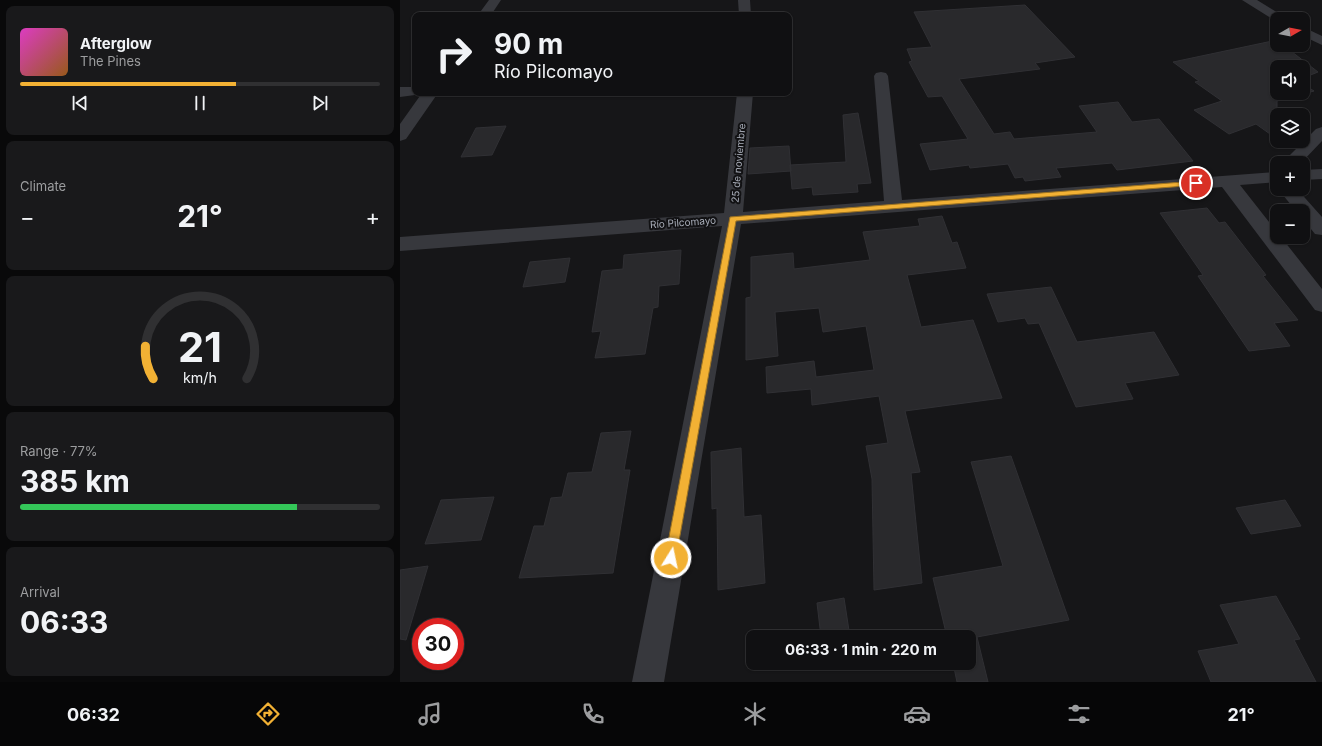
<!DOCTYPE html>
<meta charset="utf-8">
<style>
body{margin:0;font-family:Inter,sans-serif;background:#19191b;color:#f1f3f6;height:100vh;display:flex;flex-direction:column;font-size:15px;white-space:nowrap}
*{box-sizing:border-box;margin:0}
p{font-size:13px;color:#9c9d9f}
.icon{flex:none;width:22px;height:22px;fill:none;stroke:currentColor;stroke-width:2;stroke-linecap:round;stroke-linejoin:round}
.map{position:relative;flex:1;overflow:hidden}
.panel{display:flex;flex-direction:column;gap:6px;padding:6px;background:#09090a;width:400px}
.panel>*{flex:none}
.banner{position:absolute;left:12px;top:12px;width:380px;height:84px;border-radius:8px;box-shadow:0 1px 3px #0004,0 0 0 1px #303032;background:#101012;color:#f1f3f6;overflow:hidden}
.needle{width:26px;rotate:81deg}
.controls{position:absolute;left:870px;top:12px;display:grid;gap:8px}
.controls a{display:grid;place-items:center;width:40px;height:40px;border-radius:8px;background:#101012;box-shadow:0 1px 3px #0004,0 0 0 1px #303032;font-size:20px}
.speed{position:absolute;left:12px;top:618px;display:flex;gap:8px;font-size:20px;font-weight:700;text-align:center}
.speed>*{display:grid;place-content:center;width:52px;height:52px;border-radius:50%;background:#101012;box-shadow:0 1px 3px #0004,0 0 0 1px #303032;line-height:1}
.speed .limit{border:6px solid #d22;background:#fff;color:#111}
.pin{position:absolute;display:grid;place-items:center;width:34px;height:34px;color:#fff;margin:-17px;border:2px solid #fff;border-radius:50%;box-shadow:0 1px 4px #0007}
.me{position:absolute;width:44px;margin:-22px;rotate:10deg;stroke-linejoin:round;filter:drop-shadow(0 0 3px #0008)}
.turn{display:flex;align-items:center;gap:14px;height:84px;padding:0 16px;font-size:18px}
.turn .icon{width:52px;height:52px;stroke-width:2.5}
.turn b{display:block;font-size:28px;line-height:34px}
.big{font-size:30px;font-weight:700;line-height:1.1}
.panel .widget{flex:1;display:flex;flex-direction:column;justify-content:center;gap:6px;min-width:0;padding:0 14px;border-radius:8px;background:#19191b}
.panel .dial{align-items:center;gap:0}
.dial svg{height:104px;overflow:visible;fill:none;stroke:#303032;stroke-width:7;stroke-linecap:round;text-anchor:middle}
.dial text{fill:#f1f3f6;stroke:none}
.song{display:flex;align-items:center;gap:12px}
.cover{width:48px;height:48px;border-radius:6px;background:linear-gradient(135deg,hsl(310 70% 55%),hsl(30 70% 35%))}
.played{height:4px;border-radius:2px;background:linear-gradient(90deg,#f2b134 60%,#303032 60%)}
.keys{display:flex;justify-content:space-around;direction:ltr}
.heat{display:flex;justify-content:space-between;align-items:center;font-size:22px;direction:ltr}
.charge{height:6px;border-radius:3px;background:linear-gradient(90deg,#34c759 77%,#303032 0)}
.trip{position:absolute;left:346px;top:630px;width:230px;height:40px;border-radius:8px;background:#101012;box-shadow:0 1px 3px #0004,0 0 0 1px #303032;font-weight:700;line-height:40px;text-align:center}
.tab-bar{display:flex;height:64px;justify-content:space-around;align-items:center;background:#060607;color:#9c9d9f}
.tab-bar .icon{width:28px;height:28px}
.tab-bar .selected{color:#f2b134}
.tab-bar b{font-size:18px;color:#f1f3f6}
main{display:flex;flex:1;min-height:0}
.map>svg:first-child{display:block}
</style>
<main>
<section class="panel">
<div class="widget">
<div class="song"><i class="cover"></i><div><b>Afterglow</b><p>The Pines</p></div></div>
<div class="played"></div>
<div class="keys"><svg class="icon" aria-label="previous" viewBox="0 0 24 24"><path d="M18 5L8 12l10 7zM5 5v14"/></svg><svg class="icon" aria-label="pause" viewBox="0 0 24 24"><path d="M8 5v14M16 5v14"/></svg><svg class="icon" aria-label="next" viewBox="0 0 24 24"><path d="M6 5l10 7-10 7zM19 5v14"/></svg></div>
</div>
<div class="widget"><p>Climate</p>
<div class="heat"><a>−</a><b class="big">21°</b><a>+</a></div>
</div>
<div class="widget dial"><svg viewBox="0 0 100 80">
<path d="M14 69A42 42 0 1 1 86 69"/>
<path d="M14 69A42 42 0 0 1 8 44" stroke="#f2b134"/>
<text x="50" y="56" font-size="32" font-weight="700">21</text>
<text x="50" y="72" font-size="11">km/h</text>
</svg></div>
<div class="widget"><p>Range · 77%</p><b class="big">385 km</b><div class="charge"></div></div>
<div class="widget"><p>Arrival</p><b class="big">06:33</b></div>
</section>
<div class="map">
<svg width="922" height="682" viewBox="0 0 922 682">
<rect width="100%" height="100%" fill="#161618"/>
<path fill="#29292c" stroke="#303034" d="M625,5L675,57L635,63L640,69L559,79L594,134L610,132L614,139L697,132L679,106L718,102L732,122L759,119L793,161L717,170L712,163L656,168L661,177L625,181L623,177L615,178L608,164L570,168L569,165L530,170L520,144L568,139L542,96L528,97L509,62L512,61L507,49L532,47L514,12Z
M877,40V45H883L918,72L903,78V67H877V93H903V84L914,91L877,101V139L856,124L829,134L794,110L822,101L795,82L799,81L773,62Z
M458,113L471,183L457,184L458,192L413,195L412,187L392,189L390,165L446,162L443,115Z
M106,126L92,155L61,157L76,128Z
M389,146L391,171L348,174L350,148Z
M807,208L819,223L825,222L866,275L863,276L898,320L874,323L890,346L849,351L798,276L803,275L760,213Z
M542,216L552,243L557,242L566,268L507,275L521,327L573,320L602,398L505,411L520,472L511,473L522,583L474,590L472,479L466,446L488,443L479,396L412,405L411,389L367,393L366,367L414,361L416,377L474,370L466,326L423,332L419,308L375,312L378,356L346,360V298L351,297V257L393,253L394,269L470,260L463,232L520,226L518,219Z
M281,250L279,284L259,286L258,307L253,308L245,354L195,358L201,331L192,332L202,271L223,269L224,255Z
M170,258L165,282L123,287L130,262Z
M651,287L677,342L754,332L779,375L725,383L733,399L676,407L639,323L628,324L625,318L598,322L587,294Z
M231,431L224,470H230L213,573L119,578L134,526H144L151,498L162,497L168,473L192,472L201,433Z
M341,448L344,517L361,515L365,583L318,590L317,508L312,509L311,452Z
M611,456L669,620L577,637L588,682H557L553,663H569V637H547L533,578L603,566L571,462Z
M94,497L81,540L25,544L41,500Z
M885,500L901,526L851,534L836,508Z
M28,566L6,640L0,639V570Z
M876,596L900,639L894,640L916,682H811L798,651L839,644L820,605Z
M444,598L450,637H421L417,603Z"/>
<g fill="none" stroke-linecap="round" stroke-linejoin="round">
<path fill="#37383d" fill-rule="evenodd" d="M89,0H101L91,15H78Z
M338,0H350L351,15H339Z
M842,0H857L888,19H877V22Z
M903,27L922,36V45L903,36Z
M481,72L486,73L488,76L502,200L877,172V182L840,185L877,232V237H881L922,289V312L915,310L822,187L341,224L264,682H232L322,226L0,251V237L324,213L337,93H353L343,212L484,201L474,76L476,73Z
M0,87H15V93H21L15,95L0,97Z
M22,93H38L6,139L0,141V124Z
M922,127V141L901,163H882L916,129Z
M922,169V179L903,180V170Z
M878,189H897L922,217V235L915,234L903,219V211H896Z"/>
</g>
<path fill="#f2b134" stroke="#9d7322" d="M796,181L798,182V185L336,221L276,558L275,563L271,564L266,563L265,558L330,217Z"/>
<g text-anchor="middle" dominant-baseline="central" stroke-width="4" stroke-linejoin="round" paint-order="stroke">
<g font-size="10" fill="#a8adb8" stroke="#111113">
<text transform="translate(338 163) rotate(-85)">25 de noviembre</text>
<text transform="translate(283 222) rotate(-4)">Río Pilcomayo</text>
</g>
</g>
</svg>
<div class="controls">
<a><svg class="needle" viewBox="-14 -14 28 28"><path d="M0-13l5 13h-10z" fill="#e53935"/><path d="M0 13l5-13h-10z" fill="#9c9d9f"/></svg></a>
<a><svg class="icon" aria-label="sound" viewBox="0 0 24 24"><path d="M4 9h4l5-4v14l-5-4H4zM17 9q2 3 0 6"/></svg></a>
<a><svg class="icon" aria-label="layers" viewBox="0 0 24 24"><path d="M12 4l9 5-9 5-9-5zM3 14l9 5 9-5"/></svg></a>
<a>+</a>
<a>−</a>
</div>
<div class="speed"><div class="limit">30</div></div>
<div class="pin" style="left:796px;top:183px;background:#d93025"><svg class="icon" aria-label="arrive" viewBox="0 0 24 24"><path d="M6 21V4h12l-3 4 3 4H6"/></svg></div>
<svg class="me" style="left:271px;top:558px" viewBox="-20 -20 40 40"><circle r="17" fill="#f2b134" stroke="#fff" stroke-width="3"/><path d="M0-11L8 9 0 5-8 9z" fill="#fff"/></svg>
<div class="trip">06:33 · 1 min · 220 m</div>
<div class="banner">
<div class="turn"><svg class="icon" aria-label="right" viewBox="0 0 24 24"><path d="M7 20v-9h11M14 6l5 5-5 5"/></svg><div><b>90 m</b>Río Pilcomayo</div></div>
</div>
</div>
</main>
<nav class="tab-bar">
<b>06:32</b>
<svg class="icon selected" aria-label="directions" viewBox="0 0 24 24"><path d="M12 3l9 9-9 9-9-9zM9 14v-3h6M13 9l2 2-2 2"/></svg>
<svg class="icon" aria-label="music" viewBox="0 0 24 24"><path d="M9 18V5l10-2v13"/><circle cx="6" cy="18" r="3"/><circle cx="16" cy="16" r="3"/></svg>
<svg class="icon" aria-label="phone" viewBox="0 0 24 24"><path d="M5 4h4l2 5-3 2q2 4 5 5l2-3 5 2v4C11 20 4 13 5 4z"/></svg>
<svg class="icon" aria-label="climate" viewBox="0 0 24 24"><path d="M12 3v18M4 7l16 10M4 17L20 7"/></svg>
<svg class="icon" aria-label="car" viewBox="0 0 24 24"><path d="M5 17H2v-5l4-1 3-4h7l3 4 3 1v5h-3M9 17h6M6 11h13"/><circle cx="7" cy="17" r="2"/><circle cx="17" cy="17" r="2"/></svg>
<svg class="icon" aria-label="filters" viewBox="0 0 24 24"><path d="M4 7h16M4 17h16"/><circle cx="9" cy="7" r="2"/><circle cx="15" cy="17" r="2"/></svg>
<b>21°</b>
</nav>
